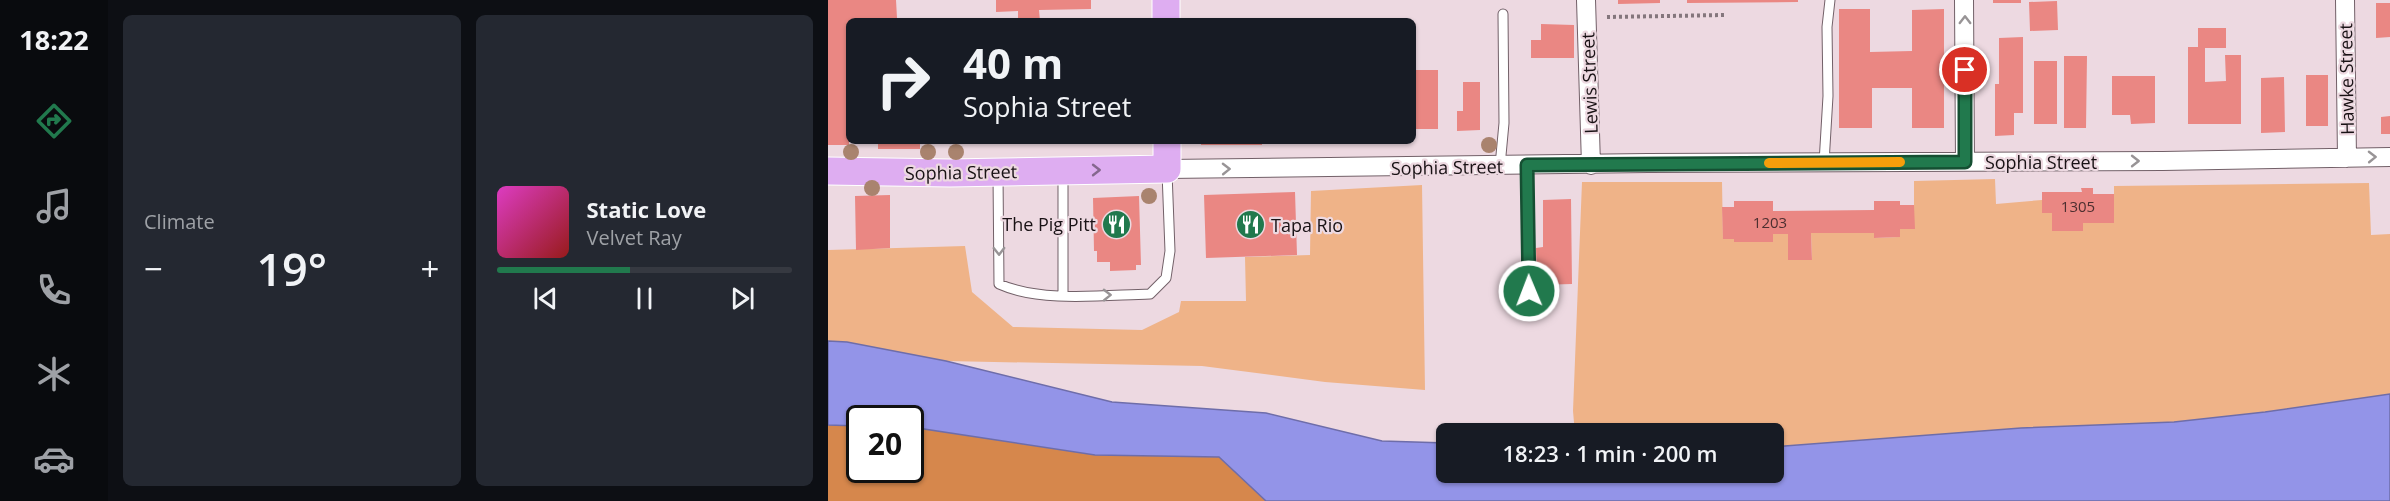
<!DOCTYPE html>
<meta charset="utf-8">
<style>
body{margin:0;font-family:"Open Sans",sans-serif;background:#242831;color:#f1f3f6;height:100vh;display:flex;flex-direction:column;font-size:22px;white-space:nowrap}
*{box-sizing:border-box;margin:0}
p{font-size:20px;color:#9ea1a6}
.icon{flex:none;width:33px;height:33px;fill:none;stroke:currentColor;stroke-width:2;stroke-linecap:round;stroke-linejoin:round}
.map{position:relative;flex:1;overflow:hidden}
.side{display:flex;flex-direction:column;gap:15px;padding:15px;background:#0d0f14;width:720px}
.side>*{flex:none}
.hud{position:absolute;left:18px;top:18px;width:570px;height:126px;border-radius:9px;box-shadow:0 2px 4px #0004;background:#171b24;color:#f1f3f6;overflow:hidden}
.speed{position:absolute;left:18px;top:405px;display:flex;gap:12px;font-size:30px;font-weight:700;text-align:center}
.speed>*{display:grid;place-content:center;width:78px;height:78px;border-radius:50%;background:#171b24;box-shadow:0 2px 4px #0004;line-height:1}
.speed .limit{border:3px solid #111;border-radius:9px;background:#fff;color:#111}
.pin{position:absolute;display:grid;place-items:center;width:51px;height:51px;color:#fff;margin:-26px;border:3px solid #fff;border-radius:50%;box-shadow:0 2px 6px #0007}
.me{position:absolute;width:66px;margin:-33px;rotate:359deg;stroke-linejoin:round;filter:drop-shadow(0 0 4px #0008)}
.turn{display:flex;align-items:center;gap:21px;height:126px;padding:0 18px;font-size:27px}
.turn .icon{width:78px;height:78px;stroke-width:2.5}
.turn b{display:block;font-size:42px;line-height:51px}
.big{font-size:45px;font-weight:600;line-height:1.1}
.side .widget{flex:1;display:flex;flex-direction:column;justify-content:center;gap:9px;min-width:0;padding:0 21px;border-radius:9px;background:#242831}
.song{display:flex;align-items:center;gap:18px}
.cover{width:72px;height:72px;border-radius:9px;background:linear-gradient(135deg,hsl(310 70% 55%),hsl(0 70% 35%))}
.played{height:6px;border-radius:3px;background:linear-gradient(90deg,#21794d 45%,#363941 45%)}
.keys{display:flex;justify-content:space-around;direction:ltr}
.heat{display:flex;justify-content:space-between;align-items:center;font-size:33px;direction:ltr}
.side .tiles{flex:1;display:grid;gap:15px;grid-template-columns:repeat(2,1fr)}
.trip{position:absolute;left:608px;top:423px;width:348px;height:60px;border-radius:9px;background:#171b24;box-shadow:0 2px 4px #0004;font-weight:600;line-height:60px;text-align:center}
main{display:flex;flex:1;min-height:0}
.menu{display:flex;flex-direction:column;width:108px;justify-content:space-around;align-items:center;background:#090b0e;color:#9ea1a6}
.menu .icon{width:42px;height:42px}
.menu .current{color:#21794d}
.menu b{font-size:27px;color:#f1f3f6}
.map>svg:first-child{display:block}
</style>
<main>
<nav class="menu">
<b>18:22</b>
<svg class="icon current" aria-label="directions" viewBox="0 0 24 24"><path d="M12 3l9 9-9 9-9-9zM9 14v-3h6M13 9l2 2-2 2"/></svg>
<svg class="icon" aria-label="music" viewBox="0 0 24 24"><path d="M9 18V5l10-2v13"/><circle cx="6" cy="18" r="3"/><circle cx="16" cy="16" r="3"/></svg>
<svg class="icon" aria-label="phone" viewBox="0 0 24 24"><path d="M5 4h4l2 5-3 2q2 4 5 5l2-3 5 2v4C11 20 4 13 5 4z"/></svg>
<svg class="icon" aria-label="climate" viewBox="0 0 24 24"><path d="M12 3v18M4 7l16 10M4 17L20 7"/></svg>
<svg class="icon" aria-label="car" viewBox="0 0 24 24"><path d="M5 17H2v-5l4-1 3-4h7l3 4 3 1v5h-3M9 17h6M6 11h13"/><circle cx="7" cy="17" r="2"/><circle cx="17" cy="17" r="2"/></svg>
</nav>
<section class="side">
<div class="tiles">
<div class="widget"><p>Climate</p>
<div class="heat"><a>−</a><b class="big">19°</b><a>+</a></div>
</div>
<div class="widget">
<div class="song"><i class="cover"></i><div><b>Static Love</b><p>Velvet Ray</p></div></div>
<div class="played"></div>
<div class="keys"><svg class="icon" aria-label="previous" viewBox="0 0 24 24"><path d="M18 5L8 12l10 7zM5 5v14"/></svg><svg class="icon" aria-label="pause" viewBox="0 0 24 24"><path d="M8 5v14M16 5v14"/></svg><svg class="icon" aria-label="next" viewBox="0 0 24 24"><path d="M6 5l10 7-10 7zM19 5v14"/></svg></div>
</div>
</div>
</section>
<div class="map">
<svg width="1562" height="501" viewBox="0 0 1562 501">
<rect width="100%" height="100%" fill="#edd9e1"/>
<path fill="#efb388" d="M1167,179L1168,204L1214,200L1224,213L1225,231H1255V223H1286V186L1541,183L1543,235L1562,234V394L1437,412L1346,422L1193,428L945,447V434H747L745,411L754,182H894L895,239H906L907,242H945V234H960L961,260H984L983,233H1046L1047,238L1071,237L1072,229H1086V181Z
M594,185L597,390L497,382L374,366L118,361L19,342L0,341V250L137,246L144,292L185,327L314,330L351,312L353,301H418L417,257L482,255L483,191Z"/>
<path fill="#d6874c" d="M0,425L31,426L32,470H82L84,427L267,455L391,457L438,501H0Z"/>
<path fill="#9394e8" stroke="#6e6da9" stroke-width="1.5" d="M0,341L19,342L118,361L284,402L438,413L554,441L618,443V472H945V447L1193,428L1346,422L1437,412L1562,394V501H438L391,457L267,455L83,427L82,418H32L31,426L0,425Z"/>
<path fill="#ea8783" d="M0,0H68L69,18L21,21V145H0Z
M168,0H263V9L211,10L212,21H190V11L168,12Z
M790,0H832V3L790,4Z
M859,0H970V2L859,3Z
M1165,0H1193V3H1165Z
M1229,1L1230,30L1202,31L1201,2Z
M1548,3H1562V37L1548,38Z
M1011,9H1042V52L1084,51V10L1116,9V56L1119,55V84H1116V128H1084V88H1044V128H1011Z
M495,19H511V21H495Z
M713,24L746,25V58H703V40H713Z
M1370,28H1398V48H1377V82L1398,81L1397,55H1413V124H1360V47H1370Z
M1195,37V113H1186V135L1167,136V84H1171V38Z
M1236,56H1259L1258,128H1236Z
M1206,61H1229V124H1206Z
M585,70H610V129H585Z
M1478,75H1500V126H1478Z
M1284,76H1327V123L1303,124L1302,115H1284Z
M1456,77L1457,132L1433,133V78Z
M635,82H652V130L629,131V111H635Z
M1562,116V134H1553V117Z
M50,141H92V149H50Z
M373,141H434V145H373Z
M1253,188H1265V194H1286V223H1255V231H1224V213H1214V192H1254Z
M467,192L469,255L378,258L376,195Z
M62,195V248L28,250L27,196Z
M311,196L313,265H308V270L282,271V262H269V251H266L265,198Z
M743,199L744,284L709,285L708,248L715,247V200Z
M906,201H945V211L1046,210V201H1072V205H1086L1087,229H1072V237L1046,238V233H983L984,260H960V234H945V242H906V239H895L894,207H906Z"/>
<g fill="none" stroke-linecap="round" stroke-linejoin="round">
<defs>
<path id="service" d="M996,163L1000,96L999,27L1002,0
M699,165L701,291
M672,166L676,123L675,14
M235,173V295
M170,174L171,284C213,303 277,295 322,294L338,278L342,251L339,172"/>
<path id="minor" d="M758,0L763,165
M1136,0L1137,162
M1517,0L1519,158
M339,169L820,163L1335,161L1562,157"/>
<path id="primary" d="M338,0V21
M0,171L122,173L339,169V141"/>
</defs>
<use href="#service" stroke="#726068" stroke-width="11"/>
<use href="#minor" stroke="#726068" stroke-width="20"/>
<use href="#primary" stroke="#fff" stroke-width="29"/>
<path stroke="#84767c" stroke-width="4" stroke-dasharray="3 3" stroke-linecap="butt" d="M779,17L897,15"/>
<use href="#service" stroke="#fff" stroke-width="9"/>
<use href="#minor" stroke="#fff" stroke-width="18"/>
<use href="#primary" stroke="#deadf1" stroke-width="27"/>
</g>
<g fill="#a9836e">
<circle cx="661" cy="145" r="8"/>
<circle cx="23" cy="152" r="8"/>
<circle cx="100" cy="152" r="8"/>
<circle cx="128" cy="152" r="8"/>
<circle cx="44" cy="188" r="8"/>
<circle cx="321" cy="196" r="8"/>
</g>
<defs><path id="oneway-chevron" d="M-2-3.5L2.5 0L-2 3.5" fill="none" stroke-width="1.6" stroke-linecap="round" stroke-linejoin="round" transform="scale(1.5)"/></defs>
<g stroke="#989496">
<use href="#oneway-chevron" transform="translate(1137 20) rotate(-90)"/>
<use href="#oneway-chevron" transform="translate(1544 157) rotate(-1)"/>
<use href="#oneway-chevron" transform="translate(1307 161)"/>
<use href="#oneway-chevron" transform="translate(398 169) rotate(-1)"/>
<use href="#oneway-chevron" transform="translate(171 251) rotate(89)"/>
<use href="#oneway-chevron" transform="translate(279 295) rotate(-1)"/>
</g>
<use stroke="#85678e" href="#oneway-chevron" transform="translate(268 170)"/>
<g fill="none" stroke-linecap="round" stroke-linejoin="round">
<defs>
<path id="route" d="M701,291L699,165L1137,162V70"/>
</defs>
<use href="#route" stroke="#154f32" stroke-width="15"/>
<use href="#route" stroke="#21794d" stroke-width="10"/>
<path stroke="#f59e0b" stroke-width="10" d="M941,163L1072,162"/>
</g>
<defs>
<symbol id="restaurant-disc" viewBox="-11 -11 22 22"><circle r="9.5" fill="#21794d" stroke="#edd9e1"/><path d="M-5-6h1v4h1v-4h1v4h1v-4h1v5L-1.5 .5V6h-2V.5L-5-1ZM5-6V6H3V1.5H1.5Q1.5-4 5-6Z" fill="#fff"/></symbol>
</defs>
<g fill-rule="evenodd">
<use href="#restaurant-disc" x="272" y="208" width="33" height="33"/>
<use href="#restaurant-disc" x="406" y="208" width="33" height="33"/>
</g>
<g text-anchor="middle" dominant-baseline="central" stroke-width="4.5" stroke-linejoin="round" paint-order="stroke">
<g font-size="15" fill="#4d2f30">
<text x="1250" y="206">1305</text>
<text x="942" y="222">1203</text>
</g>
<g font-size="18" fill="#191215" stroke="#edd9e1">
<text transform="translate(1518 79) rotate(-91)">Hawke Street</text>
<text transform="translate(761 83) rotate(-92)">Lewis Street</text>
<text x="1213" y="162">Sophia Street</text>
<text transform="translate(619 167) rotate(-1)">Sophia Street</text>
<text transform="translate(133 172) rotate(-1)">Sophia Street</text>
</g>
<g font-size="18" fill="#191215" stroke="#edd9e1" text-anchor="end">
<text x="268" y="224">The Pig Pitt</text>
<text x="443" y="225" text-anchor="start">Tapa Rio</text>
</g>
</g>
</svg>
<div class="speed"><div class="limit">20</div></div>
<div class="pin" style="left:1137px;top:70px;background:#d93025"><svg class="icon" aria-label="arrive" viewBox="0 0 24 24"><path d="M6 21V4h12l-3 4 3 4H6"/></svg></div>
<svg class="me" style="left:701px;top:291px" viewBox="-20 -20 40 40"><circle r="17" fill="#21794d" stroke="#fff" stroke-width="3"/><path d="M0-11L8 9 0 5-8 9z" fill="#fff"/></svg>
<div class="trip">18:23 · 1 min · 200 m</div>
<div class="hud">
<div class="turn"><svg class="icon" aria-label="right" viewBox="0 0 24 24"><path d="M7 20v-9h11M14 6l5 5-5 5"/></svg><div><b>40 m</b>Sophia Street</div></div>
</div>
</div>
</main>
